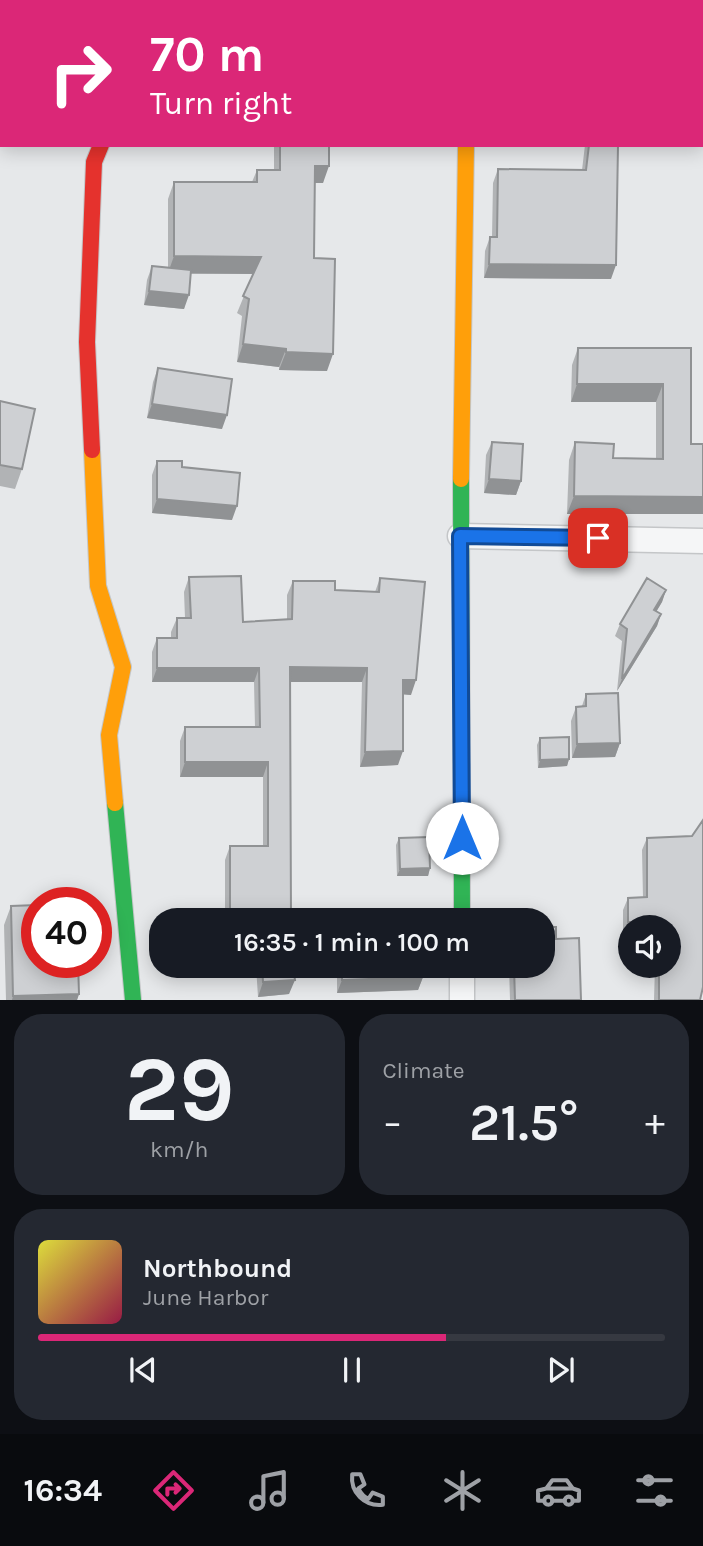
<!DOCTYPE html>
<meta charset="utf-8">
<style>
body{margin:0;font-family:Karla,sans-serif;background:#242831;color:#f1f3f6;height:100vh;display:flex;flex-direction:column;font-size:26px;white-space:nowrap}
*{box-sizing:border-box;margin:0}
p{font-size:23px;color:#9ea1a6}
.icon{flex:none;width:38px;height:38px;fill:none;stroke:currentColor;stroke-width:2;stroke-linecap:round;stroke-linejoin:round}
.map{position:relative;height:1000px;overflow:hidden}
.drawer{display:flex;flex-direction:column;gap:14px;padding:14px;background:#0d0f14;flex:1}
.drawer>*{flex:none}
.hud{position:absolute;left:0px;top:0px;width:704px;height:147px;box-shadow:0 4px 18px #0003;background:#db2777;color:#fff;overflow:hidden}
.fabs{position:absolute;left:618px;top:915px;display:grid;gap:14px}
.fabs a{display:grid;place-items:center;width:63px;height:63px;border-radius:50%;background:#171b24;box-shadow:0 4px 18px #0003;font-size:35px}
.speed{position:absolute;left:21px;top:887px;display:flex;gap:14px;font-size:35px;font-weight:700;text-align:center}
.speed>*{display:grid;place-content:center;width:91px;height:91px;border-radius:50%;background:#171b24;box-shadow:0 4px 18px #0003;line-height:1}
.speed .limit{border:10px solid #d22;background:#fff;color:#111}
.pin{position:absolute;display:grid;place-items:center;width:60px;height:60px;color:#fff;margin:-30px;border-radius:14px;box-shadow:0 4px 10px #0006}
.me{position:absolute;width:77px;margin:-38px;rotate:0deg;stroke-linejoin:round;filter:drop-shadow(0 0 5px #0008)}
.turn{display:flex;align-items:center;gap:24px;height:147px;padding:0 35px;font-size:32px}
.turn .icon{width:91px;height:91px;stroke-width:2.5}
.turn b{display:block;font-size:49px;line-height:60px}
.big{font-size:52px;font-weight:600;line-height:1.1}
.drawer .tile{flex:1;display:flex;flex-direction:column;justify-content:center;gap:10px;min-width:0;padding:0 24px;border-radius:28px;background:#242831}
.drawer .dial{align-items:center;gap:0}
.dial b{font-size:91px;line-height:1}
.song{display:flex;align-items:center;gap:21px}
.cover{width:84px;height:84px;border-radius:10px;background:linear-gradient(135deg,hsl(60 70% 55%),hsl(340 70% 35%))}
.played{height:7px;border-radius:4px;background:linear-gradient(90deg,#db2777 65%,#363941 65%)}
.keys{display:flex;justify-content:space-around;direction:ltr}
.heat{display:flex;justify-content:space-between;align-items:center;font-size:38px;direction:ltr}
.drawer .tiles{flex:1;display:grid;gap:14px;grid-template-columns:1fr 1fr}
.tile:last-child{grid-column:span 2}
.trip{position:absolute;left:149px;top:908px;width:406px;height:70px;border-radius:28px;background:#171b24;box-shadow:0 4px 18px #0003;font-weight:600;line-height:70px;text-align:center}
.tab-bar{display:flex;height:112px;justify-content:space-around;align-items:center;background:#090b0e;color:#9ea1a6}
.tab-bar .icon{width:49px;height:49px}
.tab-bar .selected{color:#db2777}
.tab-bar b{font-size:32px;color:#f1f3f6}
.map>svg:first-child{display:block}
</style>
<div class="map">
<svg width="703" height="1000" viewBox="0 0 703 1000">
<rect width="100%" height="100%" fill="#e6e8ea"/>
<g fill="none" stroke-linecap="round" stroke-linejoin="round">
<defs>
<path id="street" d="M100,0V2
M460,0V2
M460,536L703,541
M462,966V1000"/>
<path id="fast" d="M461,479L462,920
M115,803L133,1000"/>
<path id="slow" d="M92,450L98,586L123,667L109,735L115,803
M461,479L466,145"/>
<path id="jam" d="M92,450L87,342L94,162L101,145"/>
</defs>
<use href="#street" stroke="#c4c6c8" stroke-width="27"/>
<use href="#fast" stroke="#c4c6c8" stroke-width="18"/>
<use href="#slow" stroke="#c4c6c8" stroke-width="18"/>
<use href="#jam" stroke="#c4c6c8" stroke-width="18"/>
<use href="#street" stroke="#f5f6f7" stroke-width="24"/>
<use href="#fast" stroke="#30b455" stroke-width="16"/>
<use href="#slow" stroke="#ff9f0a" stroke-width="16"/>
<use href="#jam" stroke="#e5322d" stroke-width="16"/>
</g>
<path fill="#b1b3b5" d="M2,8V43H0Z
M274,145H329L323,183H315L314,258L327,371L279,370V367L237,362L242,316L237,313L253,274H191L184,309L144,305L147,280L152,266L168,268V199L174,182H252L257,170H274Z
M585,145H618L611,279L484,278L485,251L490,237H492L493,183L498,169L582,170Z
M578,348H691V444H703V514H567L569,460L575,442L613,458L656,459V402H571L572,365Z
M158,368L222,429L147,418L153,382Z
M0,401L22,469L15,489L0,486Z
M492,442L521,481L516,495L484,493L486,455Z
M157,461L182,467L232,520L152,513V475Z
M189,577L243,622L287,619V595L293,581L335,590L375,592L380,578L411,695L403,694L398,765L360,767L362,682H290L291,920H225V860L230,846H263V777H180V741L185,727H255L254,682H152V652L157,638H171V632L177,618H185L184,592Z
M666,590L662,602L656,612L661,614L657,626L617,691L622,641L615,636L620,624Z
M586,694L620,743L615,757L572,758L571,721L576,707L582,706Z
M540,738L569,759L567,766L538,768L537,745Z
M399,838L430,868L428,876H397L396,845Z
M647,838L700,1000H654L655,966H668V928H630V934H623V910L628,898H643L642,850Z
M11,906L79,994L77,1000H6L4,925Z
M556,939L581,1000H510L509,966H542Z
M256,966H293L289,994L258,997Z
M337,966H423V977L418,990L337,993Z"/>
<path fill="#909294" d="M692,0H703V6H702V2H692Z
M315,166H329L323,183H309Z
M174,256L261,257L255,274L168,273Z
M489,264L616,265L611,279L484,278Z
M149,291L189,295L184,309L144,305Z
M243,344L286,349L279,367L237,362Z
M286,352L333,354L327,371L279,370Z
M577,384H663L656,402H571Z
M152,404L227,415L222,429L147,418Z
M489,479L521,481L516,495L484,493Z
M574,496L703,497V514H567Z
M157,499L237,506L232,520L152,513Z
M666,590L662,602L650,622L654,610Z
M661,614L657,626L617,691L622,679Z
M290,667L367,668L362,682H285Z
M157,668H259L254,682H152Z
M403,680H416L411,695L398,694Z
M620,743L615,757L572,758L577,744Z
M403,751L398,765L360,767L365,752Z
M569,759L567,766L538,768L540,760Z
M185,762H268L263,777H180Z
M430,868L428,876H397L400,869Z
M628,922H647L645,928H630V934H623Z
M423,977L418,990L337,993L342,980Z
M295,980L289,994L258,997L263,982Z
M79,994L77,1000H12L13,996Z"/>
<path fill="#ced0d3" stroke="#909294" stroke-width="2" d="M6,0H36V2H5Z
M151,0H208V2H151Z
M279,0H413V2H279Z
M512,0H670V2H512Z
M702,55H703V82H702Z
M280,145H329V166H315L314,258L335,259L333,354L286,352V349L243,344L249,299L243,296L261,257L174,256V182H257V170H280Z
M589,145H618L616,265L489,264L490,237H497L498,169L586,170Z
M152,266L191,270L189,295L149,291Z
M578,348H691V444H703V497L574,496L575,442L614,444L613,458L663,459V384H577Z
M158,368L232,379L227,415L152,404Z
M0,401L35,409L22,469L0,465Z
M492,442L523,444L521,481L489,479Z
M157,461H182V467L240,473L237,506L157,499Z
M241,576L243,622L292,619L293,581H335V590L379,592L380,578L425,582L416,680H403V751L365,752L367,668L290,667L291,920H230V846H268V762H185V727H260L259,668H157V638H177V618H191L189,577Z
M647,578L666,590L654,610L661,614L622,679L627,629L620,624Z
M618,693L620,743L577,744L576,707L586,706V694Z
M569,737V759L540,760V738Z
M703,820V987L700,1000H659V966H668V928L647,927V922H628V898L647,897V838L692,836Z
M429,837L430,868L400,869L399,838Z
M37,905V962H78L79,994L13,996L11,906Z
M421,915V920H344V916Z
M542,927H556V939L579,938L581,1000H515L514,966H542Z
M262,966H293L295,980L263,982Z
M342,966H423V977L342,980Z"/>
<g fill="none" stroke-linecap="round" stroke-linejoin="round">
<defs>
<path id="route" d="M462,838L460,536L598,538"/>
</defs>
<use href="#route" stroke="#114b97" stroke-width="18"/>
<use href="#route" stroke="#1a73e8" stroke-width="12"/>
</g>
</svg>
<div class="fabs">
<a><svg class="icon" aria-label="sound" viewBox="0 0 24 24"><path d="M4 9h4l5-4v14l-5-4H4zM17 9q2 3 0 6"/></svg></a>
</div>
<div class="speed"><div class="limit">40</div></div>
<div class="pin" style="left:598px;top:538px;background:#d93025"><svg class="icon" aria-label="arrive" viewBox="0 0 24 24"><path d="M6 21V4h12l-3 4 3 4H6"/></svg></div>
<svg class="me" style="left:462px;top:838px" viewBox="-20 -20 40 40"><circle r="19" fill="#fff"/><path d="M0-13L10 11 0 6-10 11z" fill="#1a73e8"/></svg>
<div class="trip">16:35 · 1 min · 100 m</div>
<div class="hud">
<div class="turn"><svg class="icon" aria-label="right" viewBox="0 0 24 24"><path d="M7 20v-9h11M14 6l5 5-5 5"/></svg><div><b>70 m</b>Turn right</div></div>
</div>
</div>
<section class="drawer">
<div class="tiles">
<div class="tile dial"><b>29</b><p>km/h</p></div>
<div class="tile"><p>Climate</p>
<div class="heat"><a>−</a><b class="big">21.5°</b><a>+</a></div>
</div>
<div class="tile">
<div class="song"><i class="cover"></i><div><b>Northbound</b><p>June Harbor</p></div></div>
<div class="played"></div>
<div class="keys"><svg class="icon" aria-label="previous" viewBox="0 0 24 24"><path d="M18 5L8 12l10 7zM5 5v14"/></svg><svg class="icon" aria-label="pause" viewBox="0 0 24 24"><path d="M8 5v14M16 5v14"/></svg><svg class="icon" aria-label="next" viewBox="0 0 24 24"><path d="M6 5l10 7-10 7zM19 5v14"/></svg></div>
</div>
</div>
</section>
<nav class="tab-bar">
<b>16:34</b>
<svg class="icon selected" aria-label="directions" viewBox="0 0 24 24"><path d="M12 3l9 9-9 9-9-9zM9 14v-3h6M13 9l2 2-2 2"/></svg>
<svg class="icon" aria-label="music" viewBox="0 0 24 24"><path d="M9 18V5l10-2v13"/><circle cx="6" cy="18" r="3"/><circle cx="16" cy="16" r="3"/></svg>
<svg class="icon" aria-label="phone" viewBox="0 0 24 24"><path d="M5 4h4l2 5-3 2q2 4 5 5l2-3 5 2v4C11 20 4 13 5 4z"/></svg>
<svg class="icon" aria-label="climate" viewBox="0 0 24 24"><path d="M12 3v18M4 7l16 10M4 17L20 7"/></svg>
<svg class="icon" aria-label="car" viewBox="0 0 24 24"><path d="M5 17H2v-5l4-1 3-4h7l3 4 3 1v5h-3M9 17h6M6 11h13"/><circle cx="7" cy="17" r="2"/><circle cx="17" cy="17" r="2"/></svg>
<svg class="icon" aria-label="filters" viewBox="0 0 24 24"><path d="M4 7h16M4 17h16"/><circle cx="9" cy="7" r="2"/><circle cx="15" cy="17" r="2"/></svg>
</nav>
